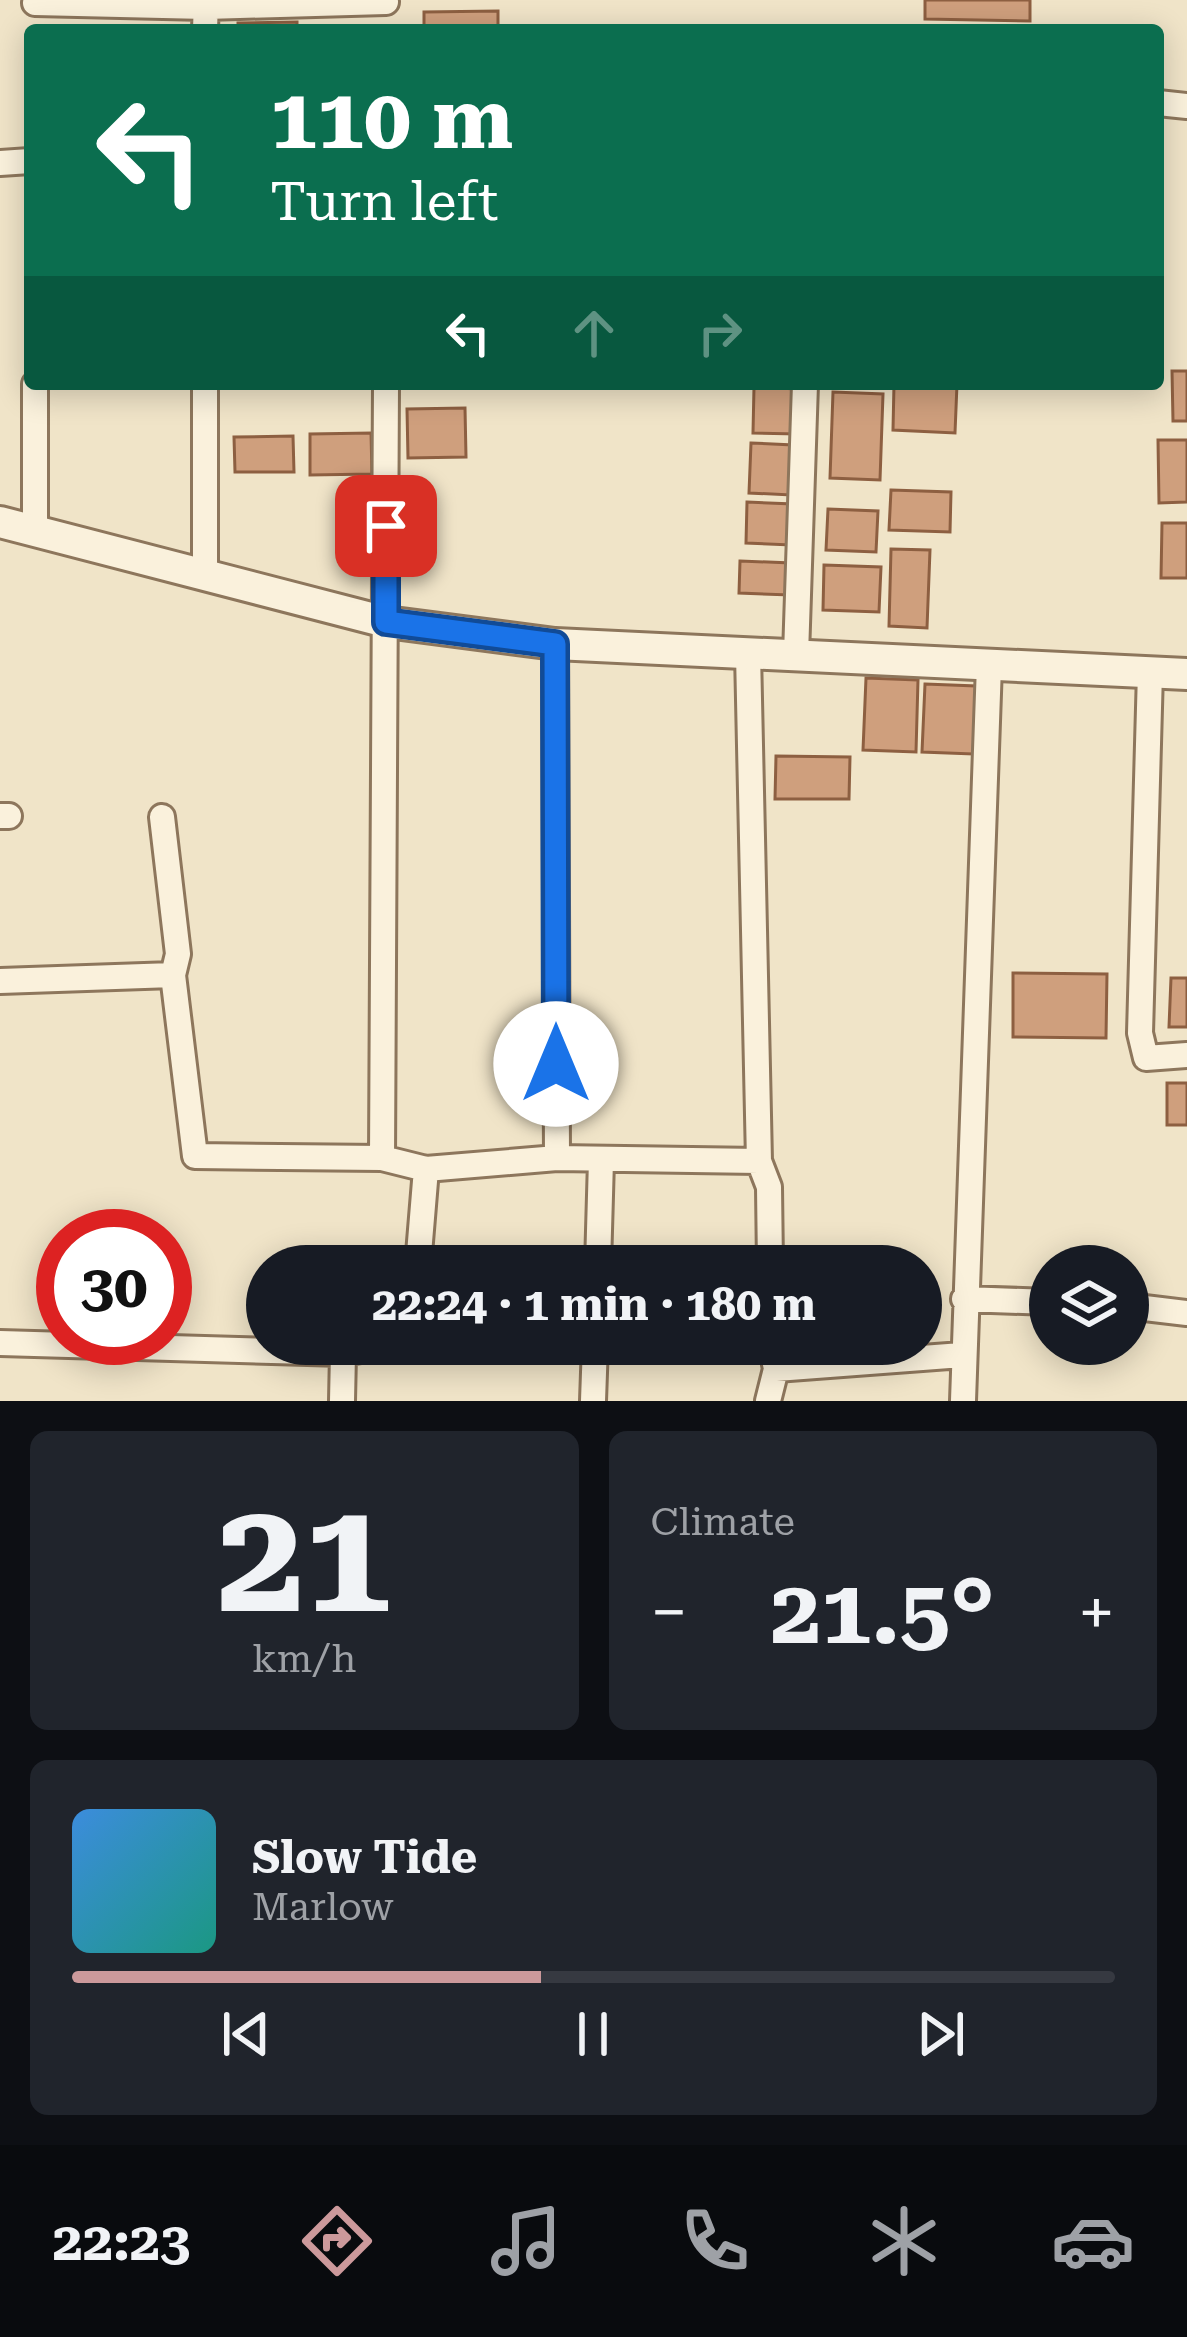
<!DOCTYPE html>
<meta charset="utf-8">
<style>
body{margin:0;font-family:"Roboto Serif",serif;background:#20242c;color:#f1f3f6;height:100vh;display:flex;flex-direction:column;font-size:45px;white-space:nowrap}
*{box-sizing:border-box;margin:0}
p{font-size:39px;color:#9ea1a6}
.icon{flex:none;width:66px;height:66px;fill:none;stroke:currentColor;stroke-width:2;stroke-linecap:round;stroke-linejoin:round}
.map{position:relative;height:1401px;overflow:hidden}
.sheet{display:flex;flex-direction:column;gap:30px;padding:30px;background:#0d0f14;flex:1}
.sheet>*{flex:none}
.top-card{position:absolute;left:24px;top:24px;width:1140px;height:366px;border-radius:12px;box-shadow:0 6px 30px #0003;background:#0b6e4f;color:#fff;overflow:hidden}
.fabs{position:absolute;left:1029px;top:1245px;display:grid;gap:24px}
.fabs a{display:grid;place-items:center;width:120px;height:120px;border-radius:50%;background:#171b24;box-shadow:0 6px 30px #0003;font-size:60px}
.speed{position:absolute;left:36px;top:1209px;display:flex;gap:24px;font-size:60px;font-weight:700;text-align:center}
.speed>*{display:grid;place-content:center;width:156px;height:156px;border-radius:50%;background:#171b24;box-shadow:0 6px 30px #0003;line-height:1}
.speed .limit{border:18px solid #d22;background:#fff;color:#111}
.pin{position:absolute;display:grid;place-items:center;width:102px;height:102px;color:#fff;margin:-51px;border-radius:24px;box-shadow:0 6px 18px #0006}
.me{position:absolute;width:132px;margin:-66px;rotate:0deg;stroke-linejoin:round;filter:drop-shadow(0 0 9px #0008)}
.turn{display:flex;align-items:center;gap:42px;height:252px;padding:0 48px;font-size:54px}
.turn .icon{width:156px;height:156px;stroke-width:2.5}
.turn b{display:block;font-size:84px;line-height:102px}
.lanes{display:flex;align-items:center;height:114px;padding:0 48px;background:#0003;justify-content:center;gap:60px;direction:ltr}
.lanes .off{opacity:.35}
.big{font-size:90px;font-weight:700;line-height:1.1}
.sheet .card{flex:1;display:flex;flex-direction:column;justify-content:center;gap:18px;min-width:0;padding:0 42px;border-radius:18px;background:#20242c}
.sheet .dial{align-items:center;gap:0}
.dial b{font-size:156px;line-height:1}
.song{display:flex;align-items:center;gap:36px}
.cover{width:144px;height:144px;border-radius:18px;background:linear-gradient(135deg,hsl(210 70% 55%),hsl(170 70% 35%))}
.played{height:12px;border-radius:6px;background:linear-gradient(90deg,#cc999b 45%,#363941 45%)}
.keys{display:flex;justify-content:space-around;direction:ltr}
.heat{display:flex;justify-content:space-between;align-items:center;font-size:66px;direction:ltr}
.sheet .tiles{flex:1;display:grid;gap:30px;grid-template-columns:1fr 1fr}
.card:last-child{grid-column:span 2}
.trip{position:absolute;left:246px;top:1245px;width:696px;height:120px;border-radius:60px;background:#171b24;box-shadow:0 6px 30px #0003;font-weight:700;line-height:120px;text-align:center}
.tabs{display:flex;height:192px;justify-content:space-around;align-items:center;background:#090b0e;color:#9ea1a6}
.tabs .icon{width:84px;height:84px}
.tabs .selected{color:#cc999b}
.tabs b{font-size:54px;color:#f1f3f6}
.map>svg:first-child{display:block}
</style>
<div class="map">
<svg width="1187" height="1401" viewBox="0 0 1187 1401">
<rect width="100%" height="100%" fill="#f0e4c8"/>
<path fill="#cf9f7d" stroke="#8d5f41" stroke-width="3" d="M925,0H1030V21L925,19Z
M498,11V30H424V12Z
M297,22V30H238V23Z
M1172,371H1187V421H1173Z
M894,384H957L955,433L893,430Z
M754,387L798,389L797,434L753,433Z
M833,392L883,394L880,480L830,478Z
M465,408L466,457L408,458L407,409Z
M371,433L372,474L310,475V434Z
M293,436L294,472H235L234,437Z
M1158,440H1187V502L1159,503Z
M751,443L793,445L791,495L749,493Z
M891,490L951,492L950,532L889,530Z
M747,502L793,504L791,545L746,543Z
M828,509L878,511L876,552L826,550Z
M1162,523H1187V578H1161Z
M891,549L930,550L927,628L889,626Z
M740,561L791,563L790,595L739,593Z
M824,565L881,567L879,612L823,610Z
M866,678L918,680L916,752L863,750Z
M925,684L976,686L973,754L922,752Z
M776,756L850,757L849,799H775Z
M1013,973L1107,974L1106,1038L1013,1037Z
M1171,978H1187V1027H1169Z
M1167,1083H1187V1125H1167Z"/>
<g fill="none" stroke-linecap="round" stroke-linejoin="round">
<defs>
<path id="minor" d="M35,3L206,7L386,2
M205,30L206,0
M1158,103L1187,106
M0,163L30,161
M35,532V384
M205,576V384
M555,644L557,1158
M748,653L759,1161L769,1187L770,1266
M796,655L805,384
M1150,672L1140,1033L1146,1058L1187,1055
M0,816H9
M162,817L178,954L173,975L195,1156L382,1158L426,1169L557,1158L759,1161
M0,981L173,975
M382,1158L386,384
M418,1266L426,1169
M598,1266L601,1160
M964,1299L1050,1302
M1128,1306L1187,1313
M0,1343L343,1353L397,1344
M776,1369L962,1355
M342,1401L343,1353
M593,1401L595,1344
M768,1401L776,1369L771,1344
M963,1401L989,665"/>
<path id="tertiary" d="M0,522L386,622L555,644L1187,674"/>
</defs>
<use href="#minor" stroke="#8d765c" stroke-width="30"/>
<use href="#tertiary" stroke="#8d765c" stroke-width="36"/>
<use href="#minor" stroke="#faf1dc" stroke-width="24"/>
<use href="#tertiary" stroke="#faf1dc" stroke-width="30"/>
</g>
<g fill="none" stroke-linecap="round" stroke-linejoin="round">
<defs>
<path id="route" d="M386,526V622L555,644L556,1064"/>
</defs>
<use href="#route" stroke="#114b97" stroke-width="30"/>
<use href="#route" stroke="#1a73e8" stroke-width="21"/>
</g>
</svg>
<div class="fabs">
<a><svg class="icon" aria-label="layers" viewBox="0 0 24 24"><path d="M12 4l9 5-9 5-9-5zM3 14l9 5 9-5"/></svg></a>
</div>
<div class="speed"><div class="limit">30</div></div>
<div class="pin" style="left:386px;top:526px;background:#d93025"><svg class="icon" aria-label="arrive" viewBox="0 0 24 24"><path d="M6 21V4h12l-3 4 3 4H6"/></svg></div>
<svg class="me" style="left:556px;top:1064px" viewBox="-20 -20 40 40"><circle r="19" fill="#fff"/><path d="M0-13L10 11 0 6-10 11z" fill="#1a73e8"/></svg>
<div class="trip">22:24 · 1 min · 180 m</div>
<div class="top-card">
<div class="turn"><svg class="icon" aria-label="left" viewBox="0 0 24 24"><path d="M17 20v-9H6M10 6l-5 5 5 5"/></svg><div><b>110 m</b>Turn left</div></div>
<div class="lanes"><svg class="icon" aria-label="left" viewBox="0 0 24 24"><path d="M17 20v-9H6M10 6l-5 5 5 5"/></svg><svg class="icon off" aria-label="ahead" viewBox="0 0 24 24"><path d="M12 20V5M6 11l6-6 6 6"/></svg><svg class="icon off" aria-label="right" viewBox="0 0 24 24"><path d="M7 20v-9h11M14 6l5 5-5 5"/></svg></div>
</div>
</div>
<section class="sheet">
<div class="tiles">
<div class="card dial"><b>21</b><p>km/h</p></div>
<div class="card"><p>Climate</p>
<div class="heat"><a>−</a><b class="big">21.5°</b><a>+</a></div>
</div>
<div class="card">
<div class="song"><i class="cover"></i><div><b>Slow Tide</b><p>Marlow</p></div></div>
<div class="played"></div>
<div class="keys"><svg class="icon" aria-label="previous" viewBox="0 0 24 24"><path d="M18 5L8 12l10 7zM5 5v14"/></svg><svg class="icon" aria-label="pause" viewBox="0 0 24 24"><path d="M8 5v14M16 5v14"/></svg><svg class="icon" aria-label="next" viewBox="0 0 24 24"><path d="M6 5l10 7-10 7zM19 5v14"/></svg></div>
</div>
</div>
</section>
<nav class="tabs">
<b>22:23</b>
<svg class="icon selected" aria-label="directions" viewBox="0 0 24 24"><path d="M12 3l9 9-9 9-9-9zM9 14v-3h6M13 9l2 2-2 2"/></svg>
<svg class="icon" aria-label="music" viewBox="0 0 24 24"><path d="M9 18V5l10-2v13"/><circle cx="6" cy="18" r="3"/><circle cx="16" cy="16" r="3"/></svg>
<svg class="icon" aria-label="phone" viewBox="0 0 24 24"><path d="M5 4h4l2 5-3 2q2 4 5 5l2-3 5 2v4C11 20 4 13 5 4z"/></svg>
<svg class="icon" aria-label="climate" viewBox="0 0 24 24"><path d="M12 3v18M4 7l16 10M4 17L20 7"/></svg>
<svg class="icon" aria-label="car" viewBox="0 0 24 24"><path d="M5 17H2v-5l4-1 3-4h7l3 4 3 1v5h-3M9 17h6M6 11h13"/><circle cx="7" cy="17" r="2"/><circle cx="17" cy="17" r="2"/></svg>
</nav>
